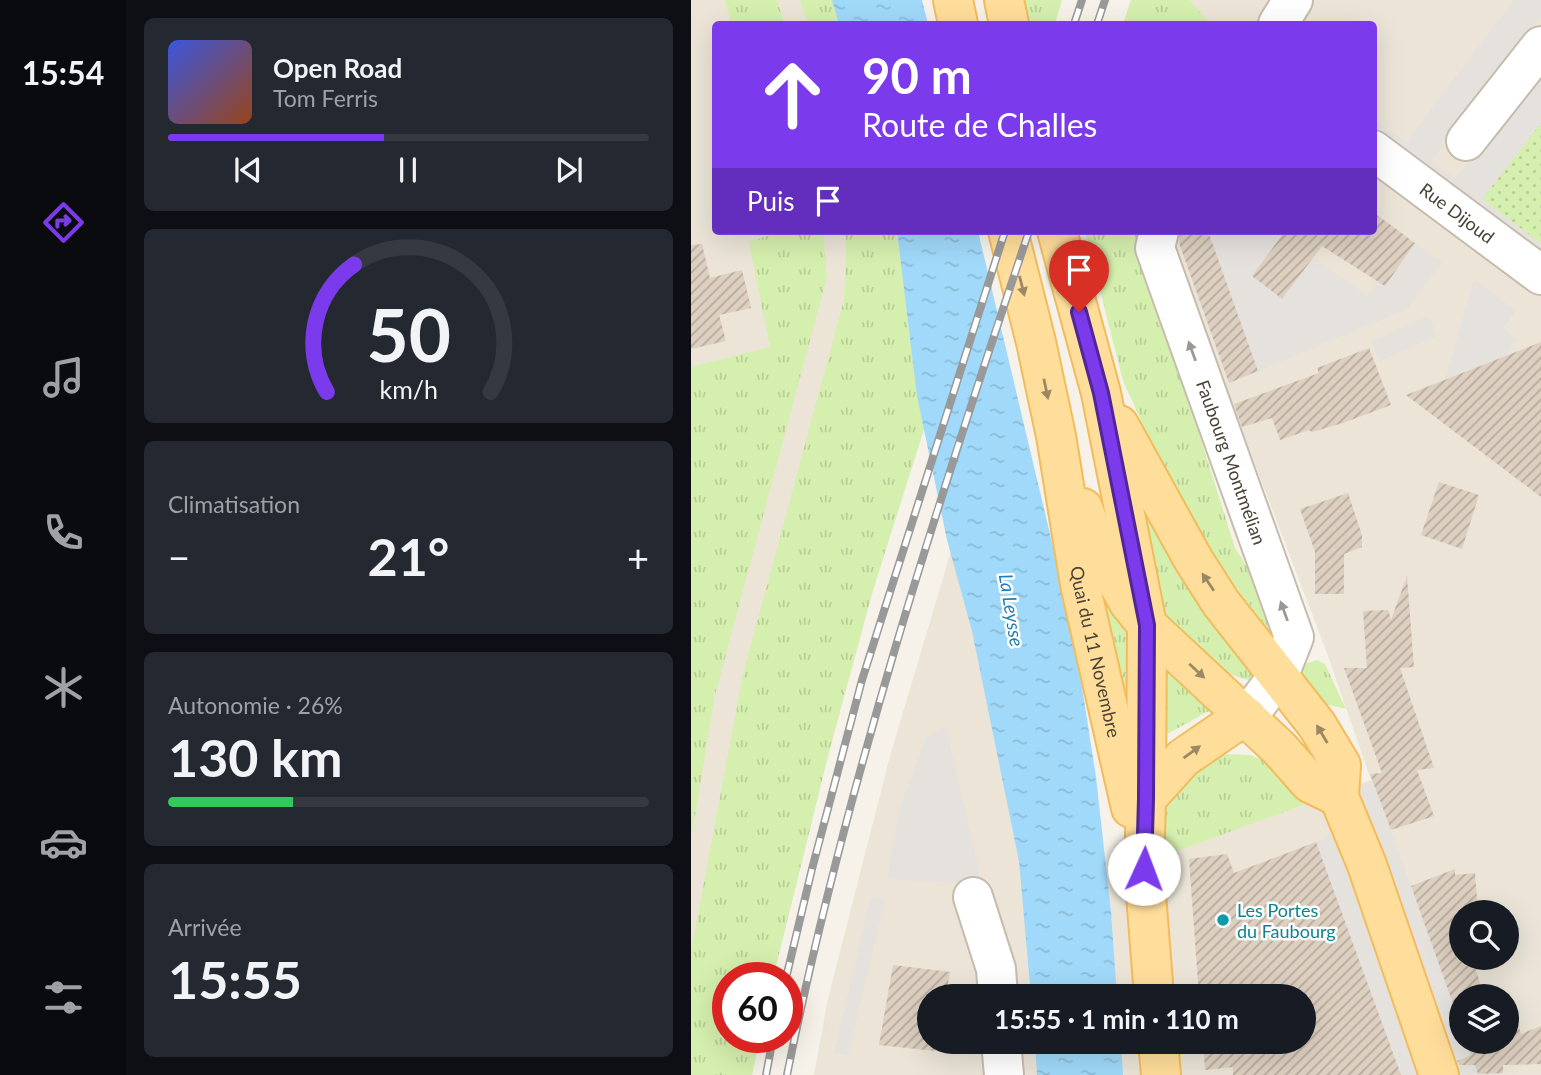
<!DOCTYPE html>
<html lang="fr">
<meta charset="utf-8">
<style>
body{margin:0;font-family:Lato,sans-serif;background:#242831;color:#f1f3f6;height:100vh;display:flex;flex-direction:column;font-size:26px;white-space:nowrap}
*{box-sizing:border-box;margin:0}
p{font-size:23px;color:#9ea1a6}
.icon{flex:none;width:38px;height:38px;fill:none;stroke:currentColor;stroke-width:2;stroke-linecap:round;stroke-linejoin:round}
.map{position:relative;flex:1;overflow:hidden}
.drawer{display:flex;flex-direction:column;gap:18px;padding:18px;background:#0d0f14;width:565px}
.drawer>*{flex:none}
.hud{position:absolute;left:21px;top:21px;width:665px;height:214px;border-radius:7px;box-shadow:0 7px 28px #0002;background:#7c3aed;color:#fff;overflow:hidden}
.fabs{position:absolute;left:758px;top:900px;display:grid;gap:14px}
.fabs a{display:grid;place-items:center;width:70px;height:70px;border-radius:50%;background:#171b24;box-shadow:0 7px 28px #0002;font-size:35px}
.speed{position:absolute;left:21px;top:962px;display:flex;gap:14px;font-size:35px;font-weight:700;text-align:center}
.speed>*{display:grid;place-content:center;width:91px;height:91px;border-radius:50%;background:#171b24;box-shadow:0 7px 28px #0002;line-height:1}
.speed .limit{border:10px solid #d22;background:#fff;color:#111}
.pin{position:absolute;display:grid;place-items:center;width:60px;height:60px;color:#fff;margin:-72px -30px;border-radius:50% 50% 50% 0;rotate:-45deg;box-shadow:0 0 7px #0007}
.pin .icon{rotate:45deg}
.me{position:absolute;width:77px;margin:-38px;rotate:2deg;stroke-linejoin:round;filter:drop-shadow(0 0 5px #0008)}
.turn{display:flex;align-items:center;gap:24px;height:147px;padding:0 35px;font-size:32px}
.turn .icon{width:91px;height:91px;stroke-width:2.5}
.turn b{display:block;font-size:49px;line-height:60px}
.then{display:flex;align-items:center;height:66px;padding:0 35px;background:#0003;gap:14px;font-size:26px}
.big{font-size:52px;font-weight:700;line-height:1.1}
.drawer .tile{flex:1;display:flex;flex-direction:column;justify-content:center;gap:10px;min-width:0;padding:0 24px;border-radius:10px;background:#242831}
.drawer .dial{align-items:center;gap:0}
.dial svg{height:182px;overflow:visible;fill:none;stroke:#363941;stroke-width:7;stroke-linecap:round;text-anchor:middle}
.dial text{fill:#f1f3f6;stroke:none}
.song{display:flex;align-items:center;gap:21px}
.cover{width:84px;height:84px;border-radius:10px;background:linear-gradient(135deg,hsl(230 70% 55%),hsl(20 70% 35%))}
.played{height:7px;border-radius:4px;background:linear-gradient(90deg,#7c3aed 45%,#363941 45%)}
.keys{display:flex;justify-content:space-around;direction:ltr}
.heat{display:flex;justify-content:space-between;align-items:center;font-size:38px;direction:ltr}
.charge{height:10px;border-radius:5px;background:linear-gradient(90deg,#34c759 26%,#363941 0)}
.trip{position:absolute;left:226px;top:984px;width:399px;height:70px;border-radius:35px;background:#171b24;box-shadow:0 7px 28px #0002;font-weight:700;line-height:70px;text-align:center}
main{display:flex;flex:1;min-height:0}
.dock{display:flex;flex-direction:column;width:126px;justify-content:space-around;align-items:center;background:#090b0e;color:#9ea1a6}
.dock .icon{width:49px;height:49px}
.dock .current{color:#7c3aed}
.dock b{font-size:32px;color:#f1f3f6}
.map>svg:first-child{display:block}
</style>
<main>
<nav class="dock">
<b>15:54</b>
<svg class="icon current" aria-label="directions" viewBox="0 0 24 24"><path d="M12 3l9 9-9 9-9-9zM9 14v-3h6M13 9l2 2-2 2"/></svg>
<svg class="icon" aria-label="music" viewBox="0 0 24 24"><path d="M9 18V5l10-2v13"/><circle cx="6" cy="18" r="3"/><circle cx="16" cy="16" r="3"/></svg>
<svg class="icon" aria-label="phone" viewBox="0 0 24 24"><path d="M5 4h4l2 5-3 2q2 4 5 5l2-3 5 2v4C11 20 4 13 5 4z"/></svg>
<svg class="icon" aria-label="climate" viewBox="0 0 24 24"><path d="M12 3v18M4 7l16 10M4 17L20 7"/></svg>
<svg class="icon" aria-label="car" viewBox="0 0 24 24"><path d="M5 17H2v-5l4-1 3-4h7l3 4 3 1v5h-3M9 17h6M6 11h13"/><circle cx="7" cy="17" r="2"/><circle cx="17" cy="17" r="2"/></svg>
<svg class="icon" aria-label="filters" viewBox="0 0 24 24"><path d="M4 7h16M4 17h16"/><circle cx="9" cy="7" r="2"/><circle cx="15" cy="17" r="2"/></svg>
</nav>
<section class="drawer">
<div class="tile">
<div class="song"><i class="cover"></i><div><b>Open Road</b><p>Tom Ferris</p></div></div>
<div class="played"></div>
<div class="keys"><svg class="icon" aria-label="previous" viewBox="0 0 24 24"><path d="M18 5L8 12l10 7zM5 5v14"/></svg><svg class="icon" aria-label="pause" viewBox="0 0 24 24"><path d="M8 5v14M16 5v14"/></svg><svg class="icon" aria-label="next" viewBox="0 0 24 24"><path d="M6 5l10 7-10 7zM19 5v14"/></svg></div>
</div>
<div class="tile dial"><svg viewBox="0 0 100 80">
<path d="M14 69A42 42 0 1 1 86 69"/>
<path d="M14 69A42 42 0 0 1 26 13" stroke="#7c3aed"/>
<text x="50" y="56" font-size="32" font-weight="700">50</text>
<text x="50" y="72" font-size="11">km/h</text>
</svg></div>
<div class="tile"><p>Climatisation</p>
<div class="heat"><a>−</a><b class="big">21°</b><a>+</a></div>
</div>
<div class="tile"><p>Autonomie · 26%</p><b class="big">130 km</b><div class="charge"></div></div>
<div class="tile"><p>Arrivée</p><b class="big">15:55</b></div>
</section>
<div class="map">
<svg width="850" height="1075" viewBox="0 0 850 1075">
<defs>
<pattern id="grass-tufts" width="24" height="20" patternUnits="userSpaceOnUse" patternTransform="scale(1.75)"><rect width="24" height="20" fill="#d5efae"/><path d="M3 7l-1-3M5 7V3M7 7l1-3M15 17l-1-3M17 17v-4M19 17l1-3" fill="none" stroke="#b8ce96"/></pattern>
<pattern id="garden-dots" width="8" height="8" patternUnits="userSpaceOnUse" patternTransform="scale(1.75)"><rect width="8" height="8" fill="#d5efae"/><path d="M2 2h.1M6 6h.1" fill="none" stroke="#b8ce96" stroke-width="1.8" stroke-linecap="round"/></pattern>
<pattern id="water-ripples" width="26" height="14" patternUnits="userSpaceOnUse" patternTransform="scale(1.75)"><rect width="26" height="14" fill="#a0d9f9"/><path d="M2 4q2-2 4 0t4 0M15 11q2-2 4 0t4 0" fill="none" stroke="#8bbbd6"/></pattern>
<pattern id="building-hatch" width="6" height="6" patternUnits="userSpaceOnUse" patternTransform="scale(1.75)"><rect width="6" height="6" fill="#ddd0c0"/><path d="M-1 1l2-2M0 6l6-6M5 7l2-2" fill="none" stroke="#b5aa9d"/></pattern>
</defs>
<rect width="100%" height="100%" fill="#f6f2ea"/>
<path fill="#ebe4d7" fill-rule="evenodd" d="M0,0H158L164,24H24V231H208L243,401L233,429L182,590L138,752L82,978H37V1038H69L61,1075H0Z
M440,0H850V1075H432L429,1041H612V996H426L416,876L680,780L636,653L475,231H682V24H432ZM770,912H816V957H770ZM770,996H816V1041H770Z
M269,521L368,996H238V1041H378L385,1075H123L137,999L199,756Z"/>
<path fill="url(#grass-tufts)" d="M34,0H86L93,24H40Z
M109,0H141L148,24H116Z
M333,0H371L364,24H339Z
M440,0H498L520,24H432Z
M91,231H132L136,277L24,695L0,840V367L79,347L58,242Z
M154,231H206L226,396L233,429L182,590L138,752L82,978H37V1038H69L61,1075H0V952L52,674L153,300L155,250Z
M394,231H453L481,347L544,548L569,586L582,625L579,632L527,564L473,471L432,381Z
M441,486L561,673L558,680L552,679L539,674L472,624Z
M413,597L446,636L439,734L410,598Z
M626,660L634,664L655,709L634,704L607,675L616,663Z
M475,671L522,709C505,717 490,728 473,735Z
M535,754L559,755L590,767L623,801L470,857L469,807L510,764Z"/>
<path fill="url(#garden-dots)" d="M850,122V244L791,199Z"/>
<path fill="#e5e2de" d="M823,0H850V18L740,161L764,178L850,69V123L791,199L850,244V262L683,137L682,118L715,142Z
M517,231H586L597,239L586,242L561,276L591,299L617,254L676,296L688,282L694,285L724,243L751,262L716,309L567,371Z
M783,279L825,311L812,328L827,339L807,366L751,390Z
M738,316L746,336L689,361L680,341Z
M255,727L291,884L196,879L209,807L235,737Z
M682,781L770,1024V1041H776L788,1075H768L663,787Z
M642,835L729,1075H710L689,1024L625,842Z
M180,897L194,900L157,1056L143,1052Z"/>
<path fill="url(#water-ripples)" d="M141,0H231L237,24H148Z
M206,231H287L373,593L391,687L405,777L420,912L426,996H340L328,861L281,631L256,540L226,396Z
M344,1041H430L432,1075H346Z"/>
<path fill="url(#building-hatch)" d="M682,212L724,243L694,286L631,246L591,299L561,276L594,231H682Z
M489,231H517L567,371L538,383L488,243Z
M11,244L19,278L51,270L60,308L28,315L35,341L0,349V245Z
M850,342V497L715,395Z
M678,348L700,405L652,423L621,432L618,430L589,440L581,418L551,427L543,404L628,373L626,368Z
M748,482L788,495L771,549L730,535Z
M657,493L671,535V547L653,554V594H624V552L609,509Z
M716,576L723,667L709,668L743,768L726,770L743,816L700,830L679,774L691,773L653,668H676L672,611L697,610L700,620Z
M625,842L710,1075H542V1067L514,1070L512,1041H612V996H508L498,859L536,854L543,873Z
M764,869V875L784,873L787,912H770V957H781L793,996H770V1026L720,886Z
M202,965L259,972L255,996H238V1041H247L245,1051L188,1045Z
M818,997L830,1034L850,1026V1064L812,1065V1073L787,1074L784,1065H768L766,1061L780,1055L775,1041H816V998Z"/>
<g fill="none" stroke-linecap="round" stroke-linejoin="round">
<defs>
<g id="minor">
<path d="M587,24L602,0"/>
<path d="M775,141L850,46"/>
<path id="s1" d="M682,150L850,275"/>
<path id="s2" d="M468,231L464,248L603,637L588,675L556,717"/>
<path d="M282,897L305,969L307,996"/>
<path d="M310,1041L313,1075"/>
</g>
<g id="major">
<path d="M262,0L267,24"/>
<path d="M313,0L318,24"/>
<path id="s3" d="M317,231L345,342L365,436L389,584L440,808"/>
<path d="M366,231L410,393L456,625L455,799L453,869L463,996"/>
<path d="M428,425L502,559L530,603L626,725L650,765L648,797L676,865L748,1075"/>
<path d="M392,508L406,546L438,603L456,625L588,748L619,783L648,797"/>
<path d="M455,799L492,758L540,725L556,717"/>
<path d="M467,1041L470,1075"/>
</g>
</defs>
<use href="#minor" stroke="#c6bcae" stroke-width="42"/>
<use href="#major" stroke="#f2bc5c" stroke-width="42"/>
<use href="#minor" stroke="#fff" stroke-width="38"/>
<use href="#major" stroke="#ffdd9a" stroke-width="38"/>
<defs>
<path id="rail" d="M383,24L391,0
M406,24L414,0
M95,978L121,869L171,680L314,231
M75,1075L82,1038
M96,1075C154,788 245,508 338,231"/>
</defs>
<use href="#rail" stroke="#999" stroke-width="8"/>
<use href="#rail" stroke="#fff" stroke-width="5" stroke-dasharray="16" stroke-linecap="butt"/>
</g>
<defs><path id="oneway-solid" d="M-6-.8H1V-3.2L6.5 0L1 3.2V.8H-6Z" transform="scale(1.75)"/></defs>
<g fill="#9c8863">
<use href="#oneway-solid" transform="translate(331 286) rotate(76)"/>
<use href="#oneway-solid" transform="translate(355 389) rotate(78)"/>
<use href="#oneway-solid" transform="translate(517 582) rotate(-124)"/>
<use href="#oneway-solid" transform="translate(506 671) rotate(43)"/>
<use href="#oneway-solid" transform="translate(631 734) rotate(-121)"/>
<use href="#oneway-solid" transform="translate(501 752) rotate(-36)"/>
</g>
<g fill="#9c9790">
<use href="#oneway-solid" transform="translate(501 351) rotate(-110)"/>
<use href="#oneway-solid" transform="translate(593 611) rotate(-110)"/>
</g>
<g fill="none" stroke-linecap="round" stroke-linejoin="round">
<defs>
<path id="route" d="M388,312L410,393L456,625L455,799L453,869"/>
</defs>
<use href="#route" stroke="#51269a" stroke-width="18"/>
<use href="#route" stroke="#7c3aed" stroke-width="12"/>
</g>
<circle fill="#0f9aa8" stroke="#fff" stroke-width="2.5" cx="532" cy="920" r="7"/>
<g text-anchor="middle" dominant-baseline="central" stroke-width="5" stroke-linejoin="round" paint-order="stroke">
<g font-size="18" fill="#4b4236" stroke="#fff">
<text stroke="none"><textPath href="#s1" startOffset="105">Rue Dijoud</textPath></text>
<text stroke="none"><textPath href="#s2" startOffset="245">Faubourg Montmélian</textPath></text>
<text stroke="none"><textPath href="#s3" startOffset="430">Quai du 11 Novembre</textPath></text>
</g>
<g font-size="18" fill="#0d838f" stroke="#fff" text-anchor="start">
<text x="546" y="910">Les Portes<tspan x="546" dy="21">du Faubourg</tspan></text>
</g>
<g font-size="19" font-style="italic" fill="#1f7db3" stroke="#fff">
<text transform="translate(321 610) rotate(81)">La Leysse</text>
</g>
</g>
</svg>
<div class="fabs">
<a><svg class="icon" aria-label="search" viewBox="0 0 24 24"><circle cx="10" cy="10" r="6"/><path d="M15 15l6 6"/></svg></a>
<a><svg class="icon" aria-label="layers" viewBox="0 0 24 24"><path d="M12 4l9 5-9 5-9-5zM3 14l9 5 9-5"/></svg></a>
</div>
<div class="speed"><div class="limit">60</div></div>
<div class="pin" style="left:388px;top:312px;background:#d93025"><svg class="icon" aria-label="arrive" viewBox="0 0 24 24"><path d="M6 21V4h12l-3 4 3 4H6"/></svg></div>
<svg class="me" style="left:453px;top:869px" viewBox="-20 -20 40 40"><circle r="19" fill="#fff"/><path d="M0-13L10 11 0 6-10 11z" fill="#7c3aed"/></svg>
<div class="trip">15:55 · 1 min · 110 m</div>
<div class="hud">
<div class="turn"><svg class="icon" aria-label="ahead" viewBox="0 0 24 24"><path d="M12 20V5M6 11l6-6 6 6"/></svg><div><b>90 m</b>Route de Challes</div></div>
<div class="then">Puis<svg class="icon" aria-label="arrive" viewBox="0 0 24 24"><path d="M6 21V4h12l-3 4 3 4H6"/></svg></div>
</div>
</div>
</main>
